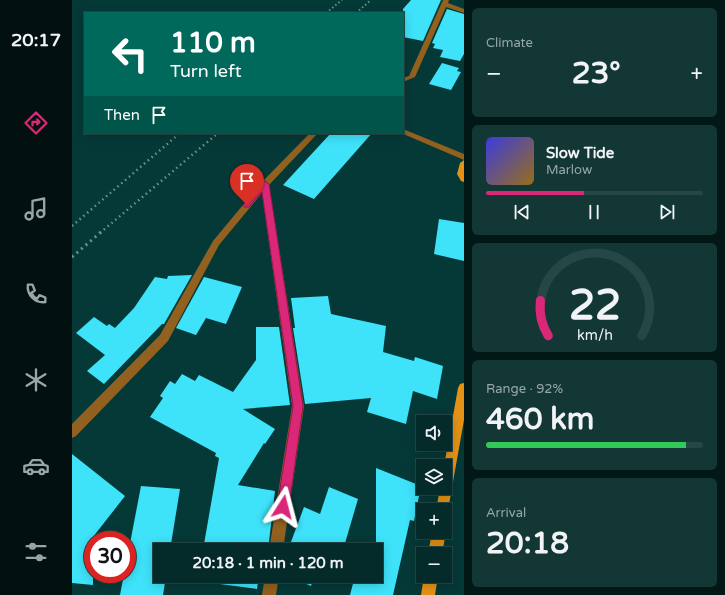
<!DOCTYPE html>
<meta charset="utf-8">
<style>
body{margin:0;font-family:"Varela Round",sans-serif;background:#123735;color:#f1f3f6;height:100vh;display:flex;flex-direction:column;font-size:15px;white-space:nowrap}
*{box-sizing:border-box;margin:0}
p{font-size:13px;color:#97a7a8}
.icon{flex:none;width:22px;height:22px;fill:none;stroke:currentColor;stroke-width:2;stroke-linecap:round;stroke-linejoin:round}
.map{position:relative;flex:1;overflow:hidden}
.details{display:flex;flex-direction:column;gap:8px;padding:8px;background:#021817;width:261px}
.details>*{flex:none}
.hud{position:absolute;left:12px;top:12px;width:320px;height:122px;border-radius:0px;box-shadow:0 2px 10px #0003,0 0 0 1px #254746;background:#00695c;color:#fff;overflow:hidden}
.fabs{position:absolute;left:344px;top:415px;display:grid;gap:8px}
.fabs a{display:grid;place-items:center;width:36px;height:36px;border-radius:0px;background:#042b29;box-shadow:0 2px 10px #0003,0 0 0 1px #254746;font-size:20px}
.speed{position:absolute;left:12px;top:531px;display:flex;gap:8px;font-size:20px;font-weight:700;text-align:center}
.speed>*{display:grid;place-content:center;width:52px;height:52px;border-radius:50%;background:#042b29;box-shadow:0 2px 10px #0003,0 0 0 1px #254746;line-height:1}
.speed .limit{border:6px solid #d22;background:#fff;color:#111}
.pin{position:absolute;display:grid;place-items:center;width:34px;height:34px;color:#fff;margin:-41px -17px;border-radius:50% 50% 50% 0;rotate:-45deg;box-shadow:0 0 4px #0007}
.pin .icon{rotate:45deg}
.me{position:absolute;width:44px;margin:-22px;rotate:9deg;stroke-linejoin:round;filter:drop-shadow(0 0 3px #0008)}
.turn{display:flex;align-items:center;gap:14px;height:84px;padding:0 20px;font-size:18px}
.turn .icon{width:52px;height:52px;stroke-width:2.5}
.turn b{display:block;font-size:28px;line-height:34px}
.then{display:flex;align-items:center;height:38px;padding:0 20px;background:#0003;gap:8px;font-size:15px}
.big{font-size:30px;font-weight:700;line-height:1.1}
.details .widget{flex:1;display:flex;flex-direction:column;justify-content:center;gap:6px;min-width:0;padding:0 14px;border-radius:6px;background:#123735}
.details .dial{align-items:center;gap:0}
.dial svg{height:104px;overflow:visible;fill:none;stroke:#254746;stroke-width:7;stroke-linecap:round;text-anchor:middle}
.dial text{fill:#f1f3f6;stroke:none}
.song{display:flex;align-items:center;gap:12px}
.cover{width:48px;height:48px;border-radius:6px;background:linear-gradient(135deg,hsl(240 70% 55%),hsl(40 70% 35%))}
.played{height:4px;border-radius:2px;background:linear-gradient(90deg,#db2777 45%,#254746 45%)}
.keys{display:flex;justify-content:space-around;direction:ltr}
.heat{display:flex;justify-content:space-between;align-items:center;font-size:22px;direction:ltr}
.charge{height:6px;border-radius:3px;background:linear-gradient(90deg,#34c759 92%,#254746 0)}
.trip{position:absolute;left:81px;top:543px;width:230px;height:40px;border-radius:0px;background:#042b29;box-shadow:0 2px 10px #0003,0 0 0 1px #254746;font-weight:700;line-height:40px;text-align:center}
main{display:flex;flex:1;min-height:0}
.dock{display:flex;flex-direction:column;width:72px;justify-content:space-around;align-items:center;background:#021110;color:#97a7a8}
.dock .icon{width:28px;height:28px}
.dock .selected{color:#db2777}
.dock b{font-size:18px;color:#f1f3f6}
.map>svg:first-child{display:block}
</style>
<main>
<nav class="dock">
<b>20:17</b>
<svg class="icon selected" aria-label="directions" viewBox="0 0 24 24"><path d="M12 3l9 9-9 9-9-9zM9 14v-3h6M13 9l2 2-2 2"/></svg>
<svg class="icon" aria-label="music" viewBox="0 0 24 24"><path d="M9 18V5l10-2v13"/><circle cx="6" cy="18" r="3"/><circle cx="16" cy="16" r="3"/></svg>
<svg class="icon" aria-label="phone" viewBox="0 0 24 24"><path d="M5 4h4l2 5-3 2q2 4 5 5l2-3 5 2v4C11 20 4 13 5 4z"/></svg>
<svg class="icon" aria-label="climate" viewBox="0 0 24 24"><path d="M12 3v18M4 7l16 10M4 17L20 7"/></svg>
<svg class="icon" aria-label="car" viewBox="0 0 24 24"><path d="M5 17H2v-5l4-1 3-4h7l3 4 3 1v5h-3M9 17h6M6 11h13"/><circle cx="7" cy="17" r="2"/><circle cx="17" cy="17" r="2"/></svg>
<svg class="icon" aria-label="filters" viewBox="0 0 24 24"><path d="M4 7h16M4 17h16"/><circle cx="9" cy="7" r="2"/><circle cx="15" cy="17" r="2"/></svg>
</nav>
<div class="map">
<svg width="392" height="595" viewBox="0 0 392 595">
<rect width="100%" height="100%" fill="#053937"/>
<path fill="#3ee2f9" d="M339,0H369L351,41L331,37V9Z
M375,9L392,14V54L388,61L368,57L371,50L361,48L363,44L360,43Z
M370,63L387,68L385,71L389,72L379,90L357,84Z
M259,133H300L242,199L211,185Z
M367,219L392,223V261L362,254Z
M120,275L92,324H90L32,384L15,371L33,355L4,333L22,317L35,326L37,324L43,328L62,308L83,277L95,279L96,276Z
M132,277L170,287L154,324L134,318L124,335L104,328Z
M256,296L259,314L314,326L311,352L342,361L343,357L371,366L365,399L341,391L334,424L295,412L299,398L233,404L221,328H223L219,298Z
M184,327H207L218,405L171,409L203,429L193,444L192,443L166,485L203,491L196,550H131L147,458L143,456L144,453L78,417L91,398L88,396L98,381L103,384L110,374L123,381L127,375L161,392L184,360Z
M0,454L53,496L21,537V585L0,583Z
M304,468L349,486L342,521L338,520L321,595H278L283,576H304Z
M69,486L108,489L98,550H88V576H94L91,595H48L52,574H55V559Z
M257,487L286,499L271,550L252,543L250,550H216L232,507L248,514Z
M126,576H187L185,589L125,581Z
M216,576H242L239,586Z"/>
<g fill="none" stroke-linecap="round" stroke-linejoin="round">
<path fill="#92601f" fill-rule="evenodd" d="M371,0H377L376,3L392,9V13L374,7L343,77L331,82V78L337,76Z
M331,129L392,154V160L329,133H331Z
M238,133H246L197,185L232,406L211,550H197L220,406L190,193L147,245L96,341L4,436L0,438V424L88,335L141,241L190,182Z
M193,576H207L204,595H190Z"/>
<path fill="#e39216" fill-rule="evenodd" d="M392,160V182L389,181L385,174L388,163Z
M392,383V420L376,510L373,515V510H364L368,488H373V466H372L386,388L388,384Z
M373,530L374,532L370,554H356L360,532H373Z
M352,576H366L363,595H349Z"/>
<path stroke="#669491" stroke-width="2" stroke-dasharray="1.5 2.5" stroke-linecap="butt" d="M254,13L270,0
M284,13L299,0"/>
<path stroke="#669491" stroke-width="2.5" stroke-dasharray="1.5 3.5" stroke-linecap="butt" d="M0,226L108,133
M28,233L146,133"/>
<path stroke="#669491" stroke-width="3" stroke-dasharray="2 4" stroke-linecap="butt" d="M0,257L29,232"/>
</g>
<path fill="#db2777" stroke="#8e194d" d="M193,181L197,184L231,406L217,507L215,511L211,513L207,511L205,507L221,406L190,192L177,207H172L171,205L190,182Z"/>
</svg>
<div class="fabs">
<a><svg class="icon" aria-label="sound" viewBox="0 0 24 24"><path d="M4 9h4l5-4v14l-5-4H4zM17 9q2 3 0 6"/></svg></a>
<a><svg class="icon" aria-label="layers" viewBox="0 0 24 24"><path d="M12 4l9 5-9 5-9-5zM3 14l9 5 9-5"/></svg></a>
<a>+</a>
<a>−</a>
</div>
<div class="speed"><div class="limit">30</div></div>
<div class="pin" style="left:175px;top:205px;background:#d93025"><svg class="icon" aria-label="arrive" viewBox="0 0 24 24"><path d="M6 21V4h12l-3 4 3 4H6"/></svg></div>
<svg class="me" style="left:211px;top:507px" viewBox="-20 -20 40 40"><path d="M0-17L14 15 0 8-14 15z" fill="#db2777" stroke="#fff" stroke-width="4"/></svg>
<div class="trip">20:18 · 1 min · 120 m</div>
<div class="hud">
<div class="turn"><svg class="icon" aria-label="left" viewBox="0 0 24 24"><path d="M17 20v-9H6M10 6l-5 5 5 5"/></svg><div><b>110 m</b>Turn left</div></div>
<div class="then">Then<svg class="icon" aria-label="arrive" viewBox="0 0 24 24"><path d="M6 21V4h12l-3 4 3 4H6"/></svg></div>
</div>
</div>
<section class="details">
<div class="widget"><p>Climate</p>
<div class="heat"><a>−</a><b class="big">23°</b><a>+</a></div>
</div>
<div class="widget">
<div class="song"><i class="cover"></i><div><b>Slow Tide</b><p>Marlow</p></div></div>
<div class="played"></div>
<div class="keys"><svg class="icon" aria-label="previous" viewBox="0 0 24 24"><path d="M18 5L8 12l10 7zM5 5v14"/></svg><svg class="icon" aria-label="pause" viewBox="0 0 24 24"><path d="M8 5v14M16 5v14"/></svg><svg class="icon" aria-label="next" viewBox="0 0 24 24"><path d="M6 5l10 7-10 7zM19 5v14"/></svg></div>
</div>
<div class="widget dial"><svg viewBox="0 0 100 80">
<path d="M14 69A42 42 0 1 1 86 69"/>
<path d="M14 69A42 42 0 0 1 8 42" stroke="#db2777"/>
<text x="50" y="56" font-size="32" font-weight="700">22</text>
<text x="50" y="72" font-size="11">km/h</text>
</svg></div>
<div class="widget"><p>Range · 92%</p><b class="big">460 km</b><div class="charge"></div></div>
<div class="widget"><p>Arrival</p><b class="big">20:18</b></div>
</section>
</main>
